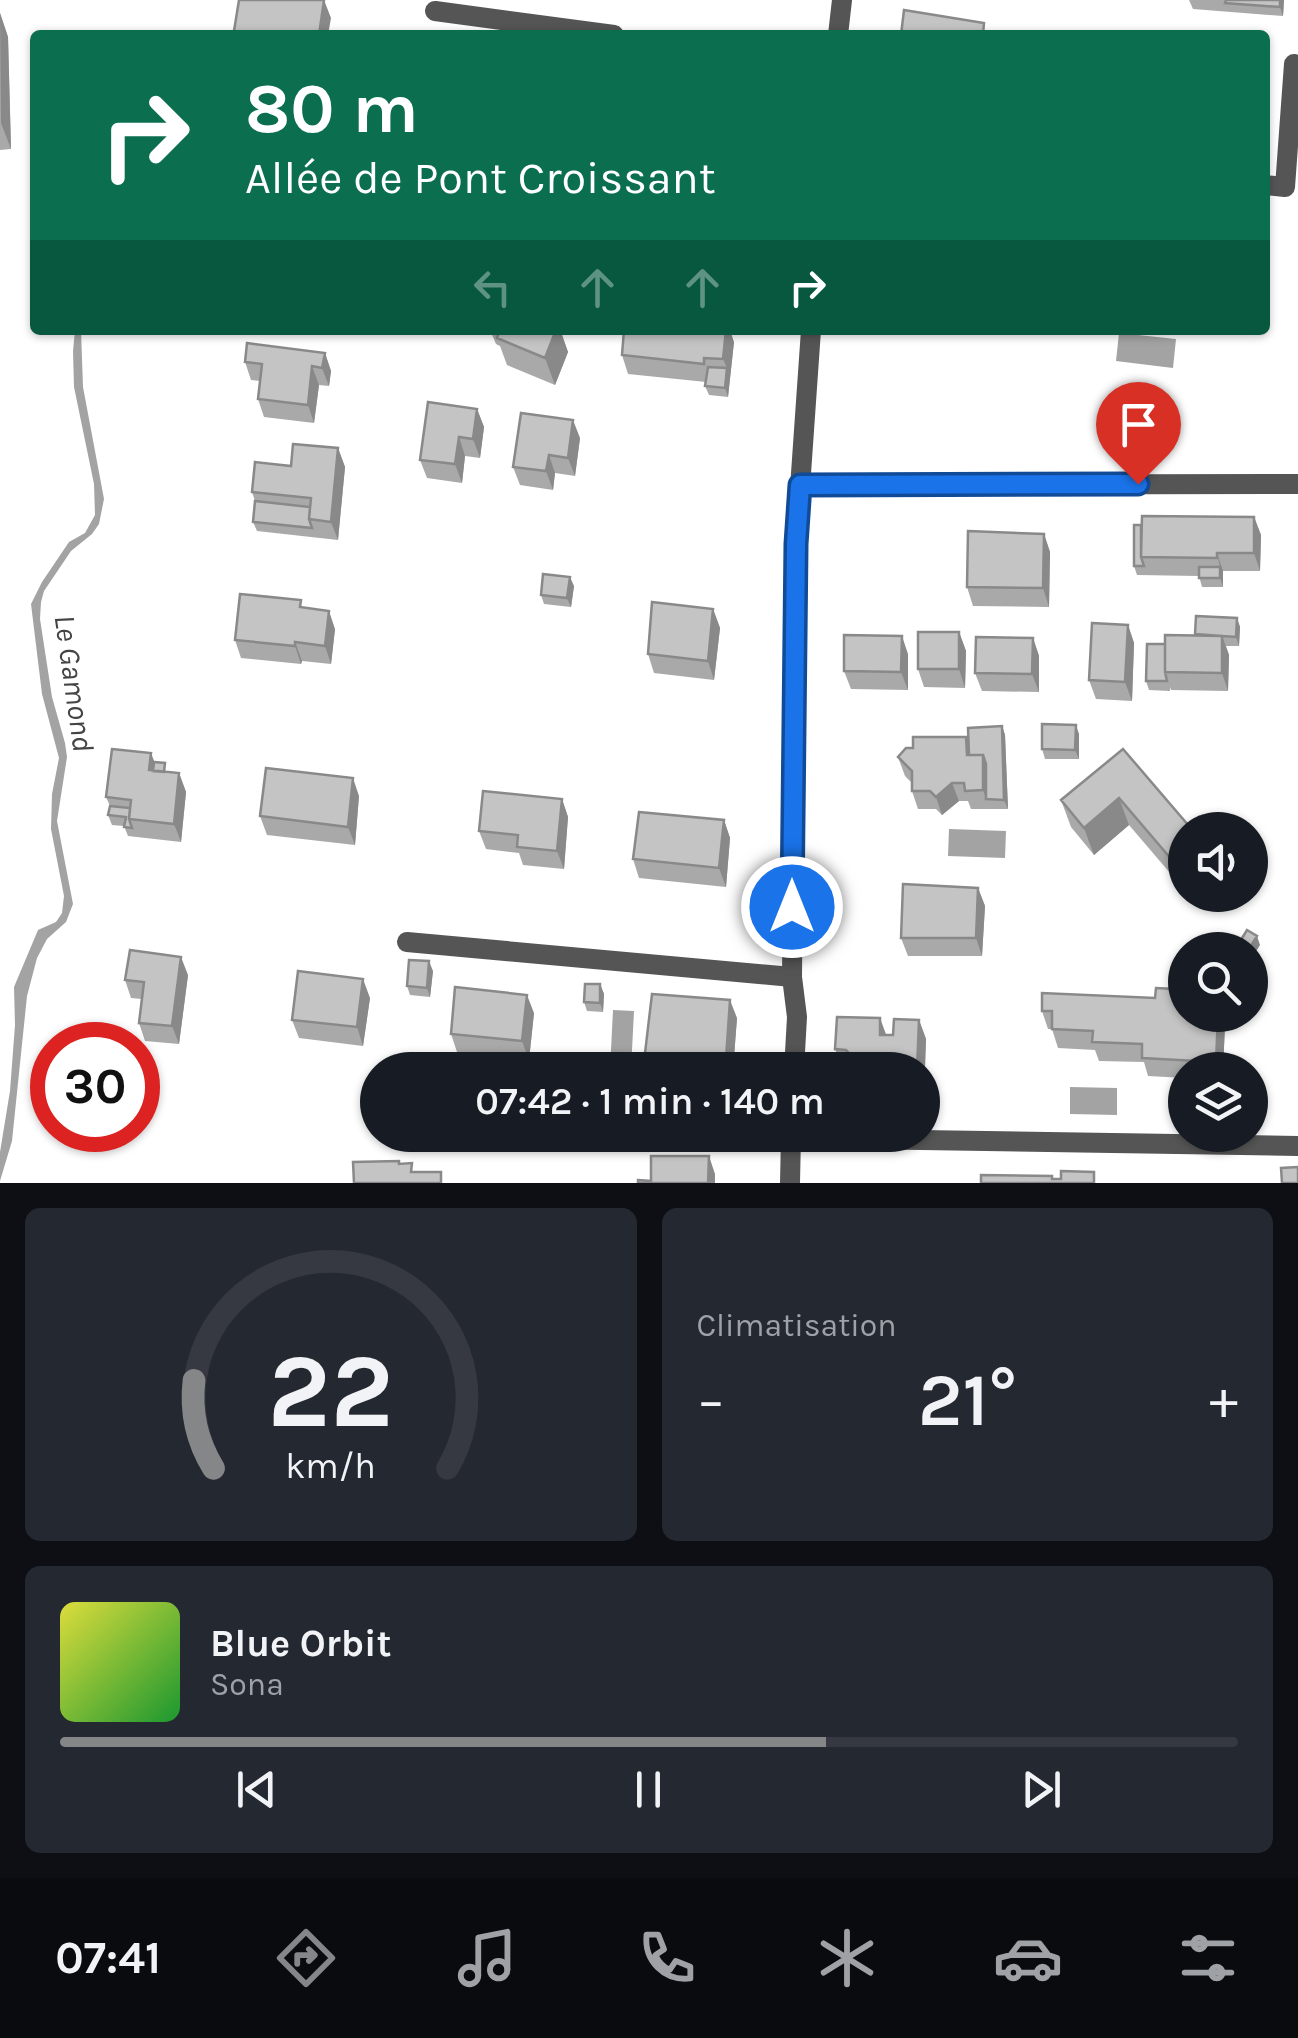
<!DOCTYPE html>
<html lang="fr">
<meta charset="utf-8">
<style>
body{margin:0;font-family:Karla,sans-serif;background:#242831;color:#f1f3f6;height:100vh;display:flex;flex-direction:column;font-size:38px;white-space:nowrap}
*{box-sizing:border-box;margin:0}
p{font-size:32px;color:#9ea1a6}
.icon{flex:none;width:55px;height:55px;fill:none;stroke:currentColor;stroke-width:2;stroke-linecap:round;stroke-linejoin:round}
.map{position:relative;height:1183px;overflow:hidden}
.sheet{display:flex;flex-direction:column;gap:25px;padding:25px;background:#0d0f14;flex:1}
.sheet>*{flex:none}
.banner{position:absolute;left:30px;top:30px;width:1240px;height:305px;border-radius:10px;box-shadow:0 2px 8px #0004;background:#0b6e4f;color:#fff;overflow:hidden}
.tools{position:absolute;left:1168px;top:812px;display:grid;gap:20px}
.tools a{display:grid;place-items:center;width:100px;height:100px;border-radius:50%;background:#171b24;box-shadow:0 2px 8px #0004;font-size:50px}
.speed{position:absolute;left:30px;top:1022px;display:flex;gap:20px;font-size:50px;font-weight:700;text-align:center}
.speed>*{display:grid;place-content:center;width:130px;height:130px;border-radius:50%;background:#171b24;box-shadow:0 2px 8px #0004;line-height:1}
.speed .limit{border:15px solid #d22;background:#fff;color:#111}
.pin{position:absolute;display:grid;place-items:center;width:85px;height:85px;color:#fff;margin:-102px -42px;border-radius:50% 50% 50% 0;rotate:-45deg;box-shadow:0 0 10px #0007}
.pin .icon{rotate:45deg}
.me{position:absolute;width:110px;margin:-55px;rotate:0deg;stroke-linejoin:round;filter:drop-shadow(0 0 8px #0008)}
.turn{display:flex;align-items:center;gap:35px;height:210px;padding:0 50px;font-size:45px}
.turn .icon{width:130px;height:130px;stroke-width:2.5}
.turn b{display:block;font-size:70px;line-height:85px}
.lanes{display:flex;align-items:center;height:95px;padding:0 50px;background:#0003;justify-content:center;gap:50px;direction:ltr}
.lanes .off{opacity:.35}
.big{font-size:75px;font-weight:600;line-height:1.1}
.sheet .tile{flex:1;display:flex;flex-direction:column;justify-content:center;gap:15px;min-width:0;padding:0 35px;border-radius:15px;background:#242831}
.sheet .dial{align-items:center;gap:0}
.dial svg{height:260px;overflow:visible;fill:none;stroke:#363941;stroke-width:7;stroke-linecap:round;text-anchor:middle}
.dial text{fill:#f1f3f6;stroke:none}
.song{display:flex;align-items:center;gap:30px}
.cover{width:120px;height:120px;border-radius:15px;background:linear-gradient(135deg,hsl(60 70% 55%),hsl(130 70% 35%))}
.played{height:10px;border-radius:5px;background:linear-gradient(90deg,#858687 65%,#363941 65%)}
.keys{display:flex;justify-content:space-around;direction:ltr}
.heat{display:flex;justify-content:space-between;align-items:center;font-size:55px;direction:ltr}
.sheet .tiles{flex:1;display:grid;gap:25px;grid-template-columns:1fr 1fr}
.tile:last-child{grid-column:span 2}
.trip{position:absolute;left:360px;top:1052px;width:580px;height:100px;border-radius:50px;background:#171b24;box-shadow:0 2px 8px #0004;font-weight:600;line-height:100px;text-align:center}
.dock{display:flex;height:160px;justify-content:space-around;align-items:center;background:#090b0e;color:#9ea1a6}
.dock .icon{width:70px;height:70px}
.dock .active{color:#858687}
.dock b{font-size:45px;color:#f1f3f6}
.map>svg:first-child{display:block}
</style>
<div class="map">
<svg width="1298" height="1183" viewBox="0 0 1298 1183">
<rect width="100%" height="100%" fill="#fff"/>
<path fill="#a3a3a3" d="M75,330H81L83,387L104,499L99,524L92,534L71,551L44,591L41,602L40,619L52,697L65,743L67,757L57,821L73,904L66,922L47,939L37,958L27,996L12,1141L0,1181V1152L10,1091L15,1025L14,987L38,930L56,922L62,913L64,896L51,829L52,794L59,758L42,694L31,604L42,582L69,542L85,533L95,515L94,484L74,387L73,351Z
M1119,333L1176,339L1173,368L1116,361Z
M949,829L1006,831L1005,858L948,856Z
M613,1010L634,1011L631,1070H610Z
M1070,1087L1117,1088V1115L1070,1114Z"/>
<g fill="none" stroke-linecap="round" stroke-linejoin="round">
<path stroke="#555" stroke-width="20" d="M435,11L614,35
M838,35L842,0
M1265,185L1285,187L1294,64
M800,485L1298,484
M407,942L792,977
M794,1070L797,1017L792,977L796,545L811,330
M791,1138L1298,1146
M790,1183L791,1135"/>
</g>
<path fill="#a9a9a9" d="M1189,0H1284L1283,16L1193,9Z
M0,13L8,37L11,149L0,150Z
M490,330H564L562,335L568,352L555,385L507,365L500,346L496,344Z
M734,342L728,397L709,395L705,386L706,382L628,374L622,355Z
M325,353L331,371L329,386L319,385L314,423L264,417L258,399L260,381L251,380L245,362Z
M477,409L484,427L480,458L465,456L462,483L427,478L420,460Z
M580,438L575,476L555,473L553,490L520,485L513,467Z
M338,448L345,467L338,540L257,531L253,522L255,501L252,492L291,466Z
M1254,517L1261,535L1260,571H1223V587H1202L1199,576L1137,575L1134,566V525Z
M1044,534L1050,552L1049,607L973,606L967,587Z
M574,586L571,607L544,604L541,595Z
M304,608L335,629L331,664L302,661L301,664L241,658L235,640Z
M713,609L720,628L714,680L654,673L648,654Z
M1237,618L1240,627L1239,646H1226L1229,655L1228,691L1171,690L1170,687V691L1149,690L1146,681L1195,636Z
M1128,625L1134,643L1132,701L1096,699L1089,680Z
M959,632L966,651L965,688L924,687L918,669Z
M1033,638L1039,656V692L982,691L975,673Z
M908,654V690L851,689L844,671Z
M1002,726L1005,735L1008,809H971L968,801H959L942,815L936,809H918L912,791V783L905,776L898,757L902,753L913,747L966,737L969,745Z
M1079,734V759H1045L1042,749Z
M1123,749L1185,830V884L1182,887L1129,825L1094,855L1071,827L1061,800Z
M154,762L168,772L179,773L186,792L181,842L128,836L124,826L112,825L108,815L110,806L106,797Z
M359,796L355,845L267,835L260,816Z
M562,799L568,817L564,869L523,865L519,853L486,849L479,831Z
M724,820L730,838L726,887L639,878L633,859Z
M978,888L985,906L982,956H908L901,938Z
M433,971L430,997L410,995L407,986Z
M188,975L179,1044L145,1041L139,1023L142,999L131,998L125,980Z
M600,984L604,994L603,1012L587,1011L584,1002Z
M1174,989L1176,996L1225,1025L1223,1070H1185V1078L1148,1076L1144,1062L1099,1061L1095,1050L1058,1048L1052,1029H1048L1042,1011L1155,998Z
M370,998L363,1046L299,1038L292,1020Z
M534,1013L529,1060L457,1052L451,1034Z
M737,1018L733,1070H651L645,1053Z
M919,1020L926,1039L924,1094L922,1070H854L842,1067L835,1049L887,1035H893Z"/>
<path fill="#898989" d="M324,0L331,18L328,35H319Z
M1280,0H1284L1283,16L1280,7Z
M0,13L8,37L11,149L1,123Z
M550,330H564L562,335L568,352L555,385L545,358Z
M726,330H730L734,342L728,397L725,388L727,368L723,359Z
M325,353L331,371L329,386L322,368Z
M312,366L319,385L314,423L308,405Z
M477,409L484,427L480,458L473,439Z
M573,420L580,438L575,476L568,458Z
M459,437L465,456L462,483L455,464Z
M338,448L345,467L338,540L331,522Z
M549,455L555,473L553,490L546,471Z
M1254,517L1261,535L1260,571L1254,553Z
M1044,534L1050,552L1049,607L1043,588Z
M1217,553L1223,571V587L1220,578V567Z
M570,577L574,586L571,607L567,598Z
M713,609L720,628L714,680L708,661Z
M329,611L335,629L331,664L325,646Z
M1237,618L1240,627L1239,646L1236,637Z
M1128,625L1134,643L1132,701L1125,682Z
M959,632L966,651L965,688L959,669Z
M902,636L908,654V690L901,672Z
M1222,636L1229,655L1228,691L1222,673Z
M1033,638L1039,656V692L1032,674Z
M295,642L302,661L301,664L295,646Z
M1076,725L1079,734V759L1075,750Z
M1002,726L1005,735L1008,809L1004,800Z
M151,753L158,771L149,770Z
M983,755L990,774L986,799L983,790Z
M179,773L186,792L181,842L174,824Z
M353,778L359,796L355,845L348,827Z
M952,783L959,801L942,815L936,797Z
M1119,798L1129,825L1094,855L1084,828Z
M562,799L568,817L564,869L557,851Z
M724,820L730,838L726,887L719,868Z
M1185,849V884L1182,887L1172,860Z
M978,888L985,906L982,956L976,938Z
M1257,936L1260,945L1252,958L1249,949Z
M181,957L188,975L179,1044L172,1026Z
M429,961L433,971L430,997L427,988Z
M363,979L370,998L363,1046L357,1027Z
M600,984L604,994L603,1012L600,1003Z
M527,995L534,1013L529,1060L522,1041Z
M730,1000L737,1018L733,1070H730L726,1059Z
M1218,1015H1222L1225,1025L1223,1070H1219L1216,1062Z
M880,1018L887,1037L880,1035Z
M919,1020L926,1039L924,1094L922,1070H917Z
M709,1156L715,1174V1183H708Z"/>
<path fill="#c4c4c4" stroke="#898989" stroke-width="2.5" d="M239,0H324L319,35H261L234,31Z
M1226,0H1280V7L1225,3Z
M904,10L984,23L983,35H901Z
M500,330H556L545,358L497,338Z
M624,330H726L723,359L704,358V364L622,355Z
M247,343L325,353L322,368L312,366L308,405L258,399L262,364L245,362Z
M708,367L727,368L725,388L705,386Z
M428,402L477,409L473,439L459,437L455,464L420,460Z
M521,413L573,420L568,458L549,455L546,471L513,467Z
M293,444L338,448L331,522L309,519L311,498L252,492L255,462L291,466Z
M255,501L310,507L309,519L312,528L253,522Z
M1142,516L1254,517V553H1217V558L1141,557Z
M1134,525H1141V557L1144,566H1134Z
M968,531L1044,534L1043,588L967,587Z
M1199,567H1220V578H1199Z
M543,574L570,577L567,598L541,595Z
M240,594L301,600L300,607L329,611L325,646L295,642V646L235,640Z
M652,602L713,609L708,661L648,654Z
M1196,616L1237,618L1236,637L1195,634Z
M1092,623L1128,625L1125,682L1089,680Z
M918,632H959V669H918Z
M844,635L902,636L901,672L844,671Z
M1165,635L1222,636V673L1165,672Z
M976,637L1033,638L1032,674L975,673Z
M1147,644H1165V672L1167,681H1146Z
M1042,724L1076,725L1075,750L1042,749Z
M1002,726L1004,800L986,799V764L983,755H969L968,728Z
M913,737H966L967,755H983V790L965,791L964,783H952L936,797L930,791H912V771L898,757L906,748H913Z
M112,749L151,753L149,770L179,773L174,824L129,819L131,800L106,797Z
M1123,749L1189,826L1199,817L1209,828L1206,830H1185V849L1172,860L1119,798L1084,828L1061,800Z
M154,762L165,763L164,772L153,771Z
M266,768L353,778L348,827L260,816Z
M483,791L562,799L557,851L517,847L518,835L479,831Z
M110,806L130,808L129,819L132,828L124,827L126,817L108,815Z
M639,812L724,820L719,868L633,859Z
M903,884L978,888L976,938H901Z
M1247,930L1257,936L1249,949L1239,943Z
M130,950L181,957L172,1026L139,1023L144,982L125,980Z
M409,960L429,961L427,988L407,986Z
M298,971L363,979L357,1027L292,1020Z
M585,984H600V1003L584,1002Z
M455,987L527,995L522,1041L451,1034Z
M1156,988L1174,989L1173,996H1185V1015H1218L1216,1062L1142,1058V1044L1092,1042L1093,1031L1052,1029V1011H1042V993L1155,998Z
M652,994L730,1000L726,1059L645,1053Z
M837,1017L880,1018V1035H893L894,1019L919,1020L917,1070H855V1060L846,1050L835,1049Z
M651,1156H709L708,1183H651Z
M399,1161V1164L412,1163L411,1172H441V1183H354L353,1162Z
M1298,1167V1183H1282L1281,1168Z
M1061,1171L1094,1172V1183H981V1175L1052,1176V1179H1061Z
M638,1180L651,1181V1183H638Z"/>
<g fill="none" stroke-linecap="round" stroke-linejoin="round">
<defs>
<path id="route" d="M792,907L796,544L800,485L1138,484"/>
</defs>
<use href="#route" stroke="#114b97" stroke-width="25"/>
<use href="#route" stroke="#1a73e8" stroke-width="18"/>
</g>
<g text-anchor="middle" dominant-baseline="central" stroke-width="8" stroke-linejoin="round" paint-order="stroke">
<g font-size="30" font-style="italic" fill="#444" stroke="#fff">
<text transform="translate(74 683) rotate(82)">Le Gamond</text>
</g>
</g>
</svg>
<div class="tools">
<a><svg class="icon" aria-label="sound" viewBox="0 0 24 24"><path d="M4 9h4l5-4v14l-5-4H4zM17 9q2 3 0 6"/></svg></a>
<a><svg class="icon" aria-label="search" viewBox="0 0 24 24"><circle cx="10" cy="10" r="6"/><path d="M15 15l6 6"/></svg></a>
<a><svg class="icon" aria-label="layers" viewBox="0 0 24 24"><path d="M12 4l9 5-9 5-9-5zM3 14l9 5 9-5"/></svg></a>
</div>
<div class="speed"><div class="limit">30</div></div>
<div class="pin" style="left:1138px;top:484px;background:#d93025"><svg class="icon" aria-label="arrive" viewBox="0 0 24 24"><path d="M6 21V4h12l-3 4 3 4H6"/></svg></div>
<svg class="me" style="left:792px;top:907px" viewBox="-20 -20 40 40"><circle r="17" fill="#1a73e8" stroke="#fff" stroke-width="3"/><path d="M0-11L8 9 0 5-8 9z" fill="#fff"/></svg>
<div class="trip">07:42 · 1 min · 140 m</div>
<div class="banner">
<div class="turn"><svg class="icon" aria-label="right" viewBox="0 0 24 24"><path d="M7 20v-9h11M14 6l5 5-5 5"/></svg><div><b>80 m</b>Allée de Pont Croissant</div></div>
<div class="lanes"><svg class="icon off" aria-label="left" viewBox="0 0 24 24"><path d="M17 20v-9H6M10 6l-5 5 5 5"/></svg><svg class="icon off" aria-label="ahead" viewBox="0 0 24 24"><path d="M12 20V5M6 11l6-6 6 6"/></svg><svg class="icon off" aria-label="ahead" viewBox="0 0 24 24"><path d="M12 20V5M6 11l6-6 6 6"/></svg><svg class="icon" aria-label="right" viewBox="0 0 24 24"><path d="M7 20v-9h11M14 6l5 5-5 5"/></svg></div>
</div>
</div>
<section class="sheet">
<div class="tiles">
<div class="tile dial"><svg viewBox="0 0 100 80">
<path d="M14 69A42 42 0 1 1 86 69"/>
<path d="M14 69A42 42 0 0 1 8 42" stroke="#858687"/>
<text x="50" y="56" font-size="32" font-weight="700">22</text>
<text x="50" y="72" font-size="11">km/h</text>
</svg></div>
<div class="tile"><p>Climatisation</p>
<div class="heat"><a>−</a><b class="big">21°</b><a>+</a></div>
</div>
<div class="tile">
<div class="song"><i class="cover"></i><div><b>Blue Orbit</b><p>Sona</p></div></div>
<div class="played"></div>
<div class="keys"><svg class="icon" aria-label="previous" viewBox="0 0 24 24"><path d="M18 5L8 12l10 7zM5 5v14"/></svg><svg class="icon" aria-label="pause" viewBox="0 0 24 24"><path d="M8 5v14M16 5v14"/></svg><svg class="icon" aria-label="next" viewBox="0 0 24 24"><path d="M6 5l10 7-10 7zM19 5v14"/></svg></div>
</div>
</div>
</section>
<nav class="dock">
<b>07:41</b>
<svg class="icon active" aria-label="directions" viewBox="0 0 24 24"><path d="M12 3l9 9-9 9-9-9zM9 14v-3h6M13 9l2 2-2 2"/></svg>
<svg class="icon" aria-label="music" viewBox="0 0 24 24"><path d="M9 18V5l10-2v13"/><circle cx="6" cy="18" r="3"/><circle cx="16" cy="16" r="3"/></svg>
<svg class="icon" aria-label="phone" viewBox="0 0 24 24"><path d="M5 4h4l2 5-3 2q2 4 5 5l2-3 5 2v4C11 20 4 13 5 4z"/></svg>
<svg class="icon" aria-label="climate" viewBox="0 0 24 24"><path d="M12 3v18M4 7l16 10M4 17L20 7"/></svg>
<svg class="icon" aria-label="car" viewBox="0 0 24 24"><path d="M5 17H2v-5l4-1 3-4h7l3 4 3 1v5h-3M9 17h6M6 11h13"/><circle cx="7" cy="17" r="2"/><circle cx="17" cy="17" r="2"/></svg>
<svg class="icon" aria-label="filters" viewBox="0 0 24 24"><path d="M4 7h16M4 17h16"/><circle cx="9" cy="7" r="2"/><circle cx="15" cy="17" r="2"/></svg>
</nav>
